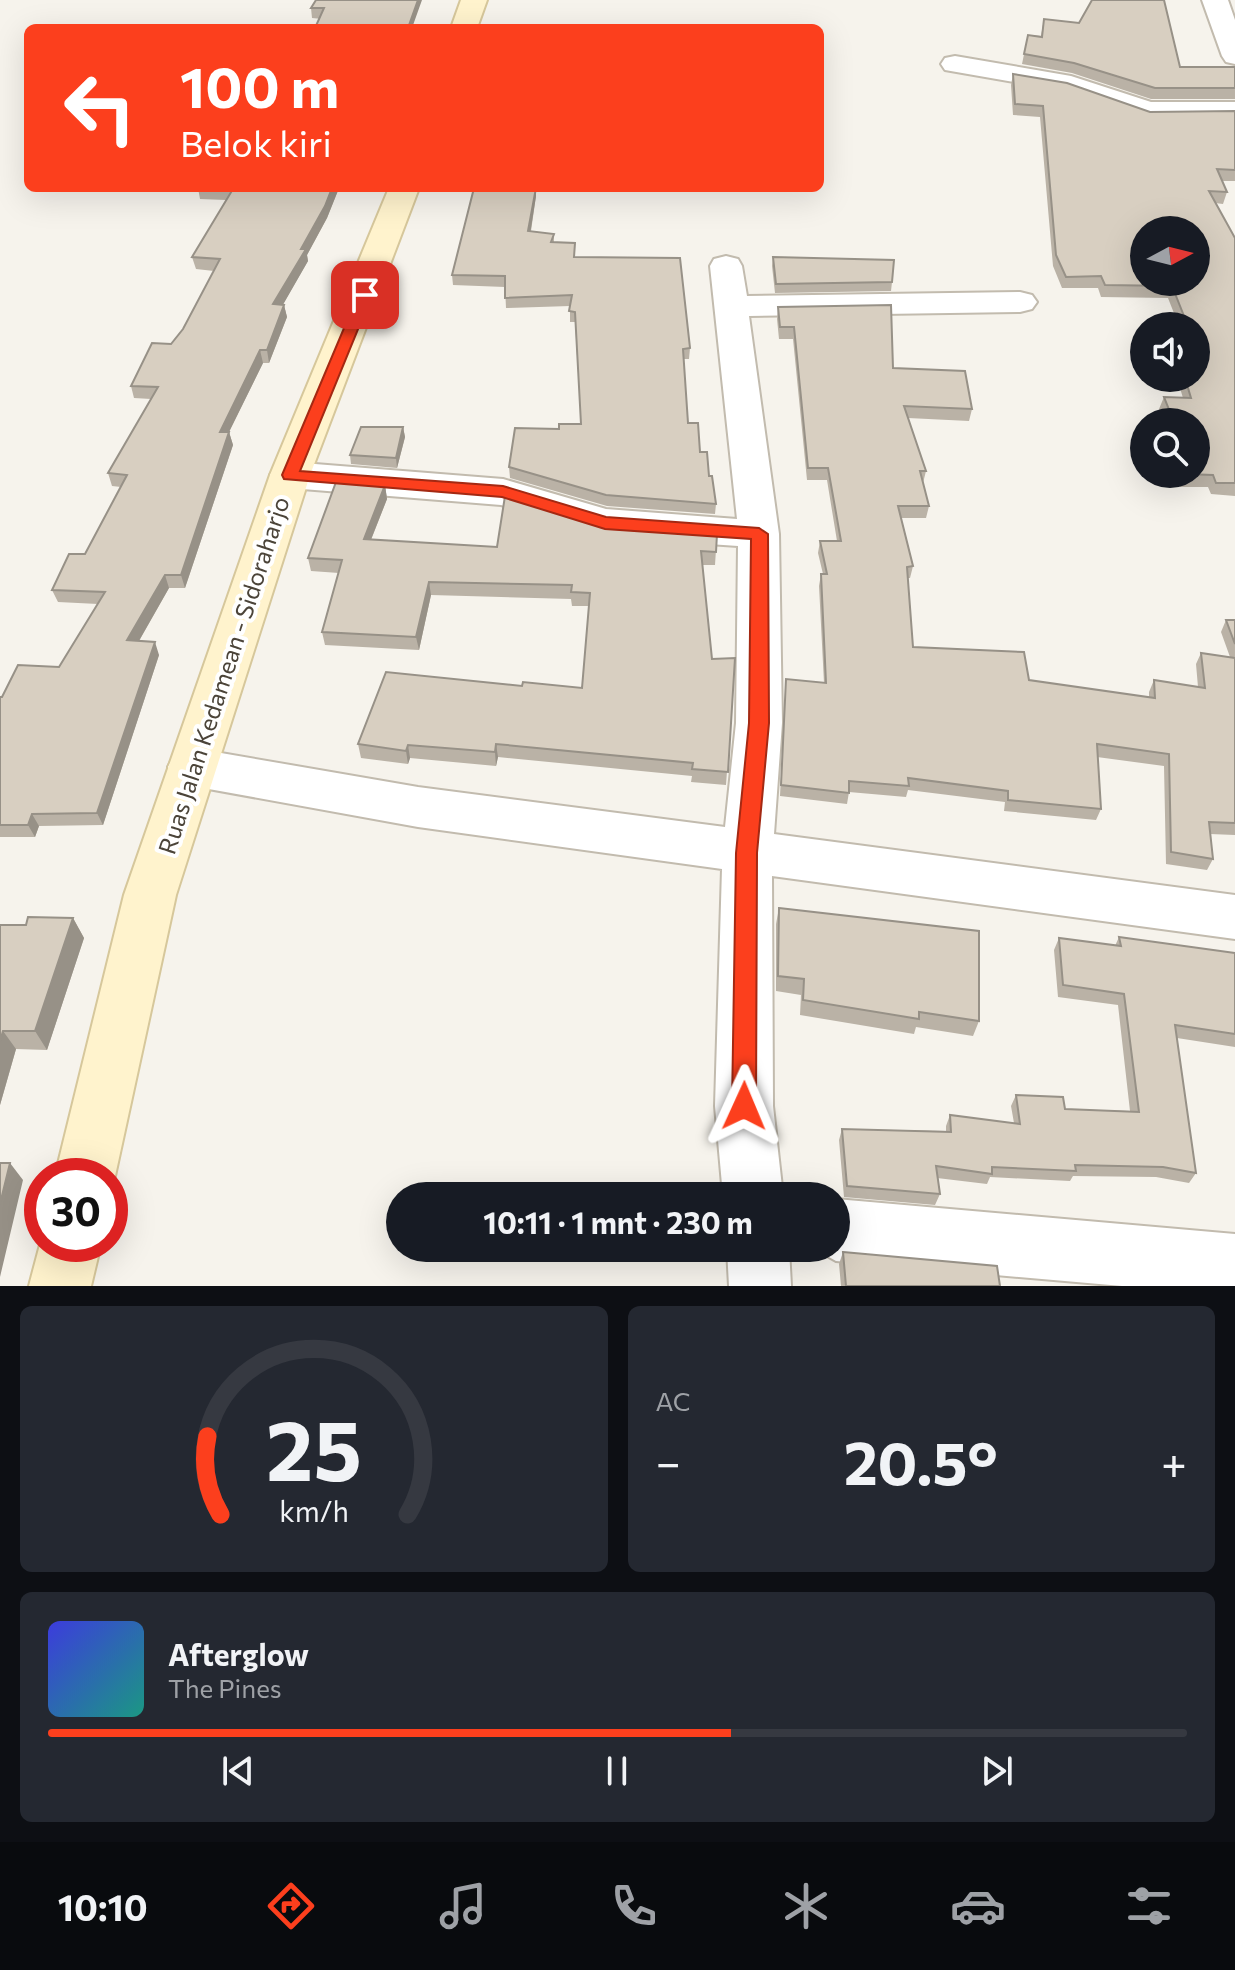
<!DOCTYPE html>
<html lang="id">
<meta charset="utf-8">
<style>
body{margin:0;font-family:Commissioner,sans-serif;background:#242831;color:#f1f3f6;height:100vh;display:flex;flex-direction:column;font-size:30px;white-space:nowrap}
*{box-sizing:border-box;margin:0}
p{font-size:26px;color:#9ea1a6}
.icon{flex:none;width:44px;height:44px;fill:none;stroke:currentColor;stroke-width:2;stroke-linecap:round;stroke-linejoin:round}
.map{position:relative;height:1286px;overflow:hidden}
.panel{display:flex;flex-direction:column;gap:20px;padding:20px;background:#0d0f14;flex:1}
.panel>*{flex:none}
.hud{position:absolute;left:24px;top:24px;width:800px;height:168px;border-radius:12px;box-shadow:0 8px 32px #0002;background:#fc3f1d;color:#fff;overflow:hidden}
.needle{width:52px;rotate:83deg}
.tools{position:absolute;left:1130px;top:216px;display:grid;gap:16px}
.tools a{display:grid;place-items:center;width:80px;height:80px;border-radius:50%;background:#171b24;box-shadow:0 8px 32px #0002;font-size:40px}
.speed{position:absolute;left:24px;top:1158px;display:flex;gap:16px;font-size:40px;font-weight:700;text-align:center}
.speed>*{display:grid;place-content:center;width:104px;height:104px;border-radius:50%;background:#171b24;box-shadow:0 8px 32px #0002;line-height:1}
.speed .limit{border:12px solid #d22;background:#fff;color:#111}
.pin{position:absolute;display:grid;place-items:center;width:68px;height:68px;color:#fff;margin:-34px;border-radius:16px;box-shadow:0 4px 12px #0006}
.me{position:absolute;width:88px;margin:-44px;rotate:1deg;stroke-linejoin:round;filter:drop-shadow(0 0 6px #0008)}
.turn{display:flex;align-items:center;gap:28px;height:168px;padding:0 24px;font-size:36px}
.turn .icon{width:104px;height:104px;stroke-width:2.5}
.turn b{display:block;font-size:56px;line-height:68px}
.big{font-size:60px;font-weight:700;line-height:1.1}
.panel .widget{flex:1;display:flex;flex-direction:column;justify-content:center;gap:12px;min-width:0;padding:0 28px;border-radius:12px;background:#242831}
.panel .dial{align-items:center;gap:0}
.dial svg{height:208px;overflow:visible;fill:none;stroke:#363941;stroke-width:7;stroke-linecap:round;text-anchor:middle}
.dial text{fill:#f1f3f6;stroke:none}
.song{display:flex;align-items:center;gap:24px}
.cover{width:96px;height:96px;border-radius:12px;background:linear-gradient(135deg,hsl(240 70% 55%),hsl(170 70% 35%))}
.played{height:8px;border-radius:4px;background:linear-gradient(90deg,#fc3f1d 60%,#363941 60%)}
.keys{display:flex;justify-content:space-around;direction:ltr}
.heat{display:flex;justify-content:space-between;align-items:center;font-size:44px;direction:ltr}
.panel .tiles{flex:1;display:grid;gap:20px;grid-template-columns:1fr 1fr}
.widget:last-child{grid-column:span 2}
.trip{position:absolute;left:386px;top:1182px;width:464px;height:80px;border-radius:40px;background:#171b24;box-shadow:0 8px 32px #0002;font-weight:700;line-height:80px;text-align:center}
.menu{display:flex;height:128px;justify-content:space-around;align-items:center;background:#090b0e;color:#9ea1a6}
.menu .icon{width:56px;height:56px}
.menu .on{color:#fc3f1d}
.menu b{font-size:36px;color:#f1f3f6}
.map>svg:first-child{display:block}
</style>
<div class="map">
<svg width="1235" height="1286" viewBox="0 0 1235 1286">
<rect width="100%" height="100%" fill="#f6f3ec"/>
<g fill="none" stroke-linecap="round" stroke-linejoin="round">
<defs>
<path id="minor" d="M1202,0H1228L1235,20V64L1226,62L1222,56Z
M955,56L1071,76L1151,102H1235V120H1148L1065,91L945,70L941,64L945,58Z
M726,256L738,259L742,266L747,296L1020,292L1032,295L1037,302L1032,309L1020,312L749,316L779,534L782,723L774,834L1235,895V939L772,876L773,1106L783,1196H723L715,1106L722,869L418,827L192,786L175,780L168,767L175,754L192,748L418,787L725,827L736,723L738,546L605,537L501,505L290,488L276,484L270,475L276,466L290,462L503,479L606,509L737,519L710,266L714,259Z
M836,1199L1235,1234V1286H1122L836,1261L813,1248H836Z
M727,1248H789L791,1286H729Z"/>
<path id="secondary" d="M461,0H487L477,28H451Z
M389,188H419L310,475L176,895L115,1176L110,1187V1176H55L124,895L270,475Z
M42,1237V1244H101L91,1286H29Z"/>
</defs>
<use href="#minor" stroke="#c2bbae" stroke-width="4"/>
<use href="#secondary" stroke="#d6c79b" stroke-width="4"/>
<use href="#minor" fill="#fff" fill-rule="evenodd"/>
<use href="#secondary" fill="#fff3cd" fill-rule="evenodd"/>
</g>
<path fill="#bab2a6" d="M316,0L412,28L312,18L311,8Z
M1044,19L1180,67H1235V99H1151L1072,73L1022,64L1028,35L1041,36Z
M1013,74L1150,112L1235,111V181H1222L1227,192L1223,204L1215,203L1235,238V496L1211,494L1208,487H1180L1175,474H1196V422H1165L1159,409L1164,397L1183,398L1177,378H1196V326H1179L1168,298L1101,297L1098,288H1062L1053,266L1040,117L1013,115L1011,85Z
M198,188H339L327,218L307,255L308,261L283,304L284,305L287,317L269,363H263L229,432L233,445L185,588H169L139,641L159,655L103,825L39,826L35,837H0V697H2L59,667L98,604L58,602L52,590L85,554L121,487L112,486L108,473L151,399L134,398L131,386L171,344L183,329L214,271L196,269L192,257L226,200L200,199Z
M536,196L531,231L554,234V242L575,257L690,348L689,359H683L688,423L709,476L716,504L715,514L607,506L510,478L509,467L559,429L581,424L575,322H570V306L506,308L505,287L453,285L452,275Z
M773,257L892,282L891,291L775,293L772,266Z
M778,307L972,409L969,421L908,418L926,471L923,483L929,506L926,518H901L913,566L910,578H908L913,647L1029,680L1149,697V692L1154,680L1198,687L1196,664L1201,653L1230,657L1221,632L1226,620H1235V835L1210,834L1213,859L1207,870L1166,864L1164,766L1097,757L1101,809L1096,820L1004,811L1005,802L908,790L906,797L849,792L847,804L780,796L786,679L824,683L819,586L821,574H823L818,553L820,541H837L827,480H807L793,339H779L777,319Z
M403,427L405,437L397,468L351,464L350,455Z
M385,485L387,499L371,540L497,547L605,527L717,534L715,565H702L712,659L735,658L726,785L691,782L692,776L498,757L496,766L410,758L408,764L361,758L358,744L522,686L582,688L589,606H572L571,599L431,595L419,650L325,645L322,632L339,573L311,571L308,558Z
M779,908L979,1021L973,1036L916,1027L914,1034L800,1015L801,995L776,991V924Z
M73,918L84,938L47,1050L16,1049L0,1105V925H26Z
M1119,937L1235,953V1047L1177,1038L1196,1173L1189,1183L1156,1177L1073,1176L1070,1181L990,1177L987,1184L937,1178L940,1194L935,1205L844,1197L839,1140L842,1129L946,1131V1126L950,1115L1014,1123L1011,1106L1016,1095L1065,1109L1130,1111L1118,1005L1058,997L1054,950L1059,938L1115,946Z
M843,1252L1000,1286H841L839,1264Z"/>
<path fill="#979187" d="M418,0H422L412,28H408Z
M332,188H339L327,218L307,255L308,261L276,317L273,304Z
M536,188V196L529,241L528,231Z
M284,305L287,317L269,363L267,350Z
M260,350L263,363L229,432L233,445L185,588L181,575L220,432Z
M403,427L405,437L397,468L396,458Z
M385,485L387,499L366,552L364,539Z
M165,575L169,588L132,653L127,640Z
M429,582L431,595L419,650L416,637Z
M155,642L159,655L103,825L97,813Z
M496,744L498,757L496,766L495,752Z
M408,745L410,758L408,764L406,751Z
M32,814L39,826L35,837L28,825Z
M73,918L84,938L47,1050L35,1031Z
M3,1031L16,1049L0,1105V1041Z
M10,1163L23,1180L0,1277V1204Z"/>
<path fill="#d8cfc1" stroke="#979187" stroke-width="2" fill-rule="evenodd" d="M316,0H418L408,28H315L324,8H311Z
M1092,0H1164L1180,67H1235V88H1155L1074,63L1024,54L1028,35L1042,37L1044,19L1079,23Z
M1013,74L1067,83L1150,112L1235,111V170L1217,169L1227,192L1209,191L1235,238V483H1216L1213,475L1184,474H1196V422H1174L1164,397L1191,398L1185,378H1196V361H1201L1196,347V326H1188L1172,286L1105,285L1101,276L1066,277L1056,255L1043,106L1015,104ZM1144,230H1196V282H1144Z
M218,188H332L325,206L301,249H306L273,304L284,305L267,350H260L220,432H229L181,575H165L127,640L155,642L97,813L32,814L28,825H0V697H2L18,665L59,667L105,592L52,590L69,554H85L127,475L108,473L158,387L131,386L152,343L171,344L183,329L220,259L192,257L233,189Z
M474,188H536L528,231L554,234L551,242L575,243L574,257L680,258L690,348L683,349L688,423H698L700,452H707L709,476H712L716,504L606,495L509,467L515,428L559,429V424H581L575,312L569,311L572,295L505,298V276L452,275Z
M773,257L894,260L892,282L776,284Z
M891,305L893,368L965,371L972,409L904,406L926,471H920L929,506H898L913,566L907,567L913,647L1024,652L1029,680L1155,698L1154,680L1205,688L1201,653L1235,658V823L1209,822L1213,859L1171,852L1169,754L1097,744L1101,809L1008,800V791L908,778L909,786L849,781V793L781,785L786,679L826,683L821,574H827L820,541H841L828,468H808L794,327H780L778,307Z
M361,427H403L396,458L350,455Z
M336,482L385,485L364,539L497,547L505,496L605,527L717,534L716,552L701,551L712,659L735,658L728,772L692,769L693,763L496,744L495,752L408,745L406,751L358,744L386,672L522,686L523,682L582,688L590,593L571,592L572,585L429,582L416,637L322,632L342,560L308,558Z
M1226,620H1235V644Z
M779,908L979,931V1021L919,1012V1019L803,1000L804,979L778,976Z
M28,917L73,918L35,1031H3L0,1041V925H26Z
M1119,937L1235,953V1034L1175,1025L1196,1173L1163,1167L1075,1165L1076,1171L992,1167V1174L936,1166L940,1194L847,1186L842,1129L951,1132L950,1115L1020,1124L1016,1095L1063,1097L1065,1109L1139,1112L1124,994L1063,985L1059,938L1121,946Z
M0,1163H10L0,1204Z
M843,1252L997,1266L1000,1286H846Z"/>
<path fill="#fc3f1d" stroke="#a42913" stroke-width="2" d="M365,291L372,295L300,471L503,486L606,517L759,528L768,534L769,723L757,853L756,1106L752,1114L744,1118L735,1114L732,1106L736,853L749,723L751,539L605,529L502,497L284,479L282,475L358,295Z"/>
<g text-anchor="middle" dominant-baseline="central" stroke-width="8" stroke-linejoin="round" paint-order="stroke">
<g font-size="24" fill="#4b4439" stroke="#fff">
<text transform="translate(223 675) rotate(-72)">Ruas Jalan Kedamean - Sidoraharjo</text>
</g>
</g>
</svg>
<div class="tools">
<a><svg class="needle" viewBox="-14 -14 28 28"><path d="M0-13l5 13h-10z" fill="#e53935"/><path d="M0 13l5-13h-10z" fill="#9ea1a6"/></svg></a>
<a><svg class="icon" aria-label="sound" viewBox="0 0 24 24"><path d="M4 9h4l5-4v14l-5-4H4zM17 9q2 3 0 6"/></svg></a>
<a><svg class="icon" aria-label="search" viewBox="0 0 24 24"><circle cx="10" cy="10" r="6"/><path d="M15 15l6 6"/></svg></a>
</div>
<div class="speed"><div class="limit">30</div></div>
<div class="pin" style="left:365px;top:295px;background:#d93025"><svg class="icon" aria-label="arrive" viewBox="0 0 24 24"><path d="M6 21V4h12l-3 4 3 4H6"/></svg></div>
<svg class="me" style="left:744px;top:1106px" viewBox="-20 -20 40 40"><path d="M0-17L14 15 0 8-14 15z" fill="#fc3f1d" stroke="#fff" stroke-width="4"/></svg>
<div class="trip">10:11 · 1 mnt · 230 m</div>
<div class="hud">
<div class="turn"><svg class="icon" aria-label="left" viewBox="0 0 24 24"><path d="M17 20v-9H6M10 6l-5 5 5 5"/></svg><div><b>100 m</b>Belok kiri</div></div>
</div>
</div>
<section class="panel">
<div class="tiles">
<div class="widget dial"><svg viewBox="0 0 100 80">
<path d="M14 69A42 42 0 1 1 86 69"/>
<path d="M14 69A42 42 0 0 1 9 39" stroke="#fc3f1d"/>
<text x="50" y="56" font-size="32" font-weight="700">25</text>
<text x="50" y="72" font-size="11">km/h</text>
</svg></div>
<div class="widget"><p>AC</p>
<div class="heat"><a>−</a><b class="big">20.5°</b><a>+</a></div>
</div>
<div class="widget">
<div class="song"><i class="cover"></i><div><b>Afterglow</b><p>The Pines</p></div></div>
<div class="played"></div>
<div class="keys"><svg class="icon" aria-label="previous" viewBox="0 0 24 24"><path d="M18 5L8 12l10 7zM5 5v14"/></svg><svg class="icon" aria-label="pause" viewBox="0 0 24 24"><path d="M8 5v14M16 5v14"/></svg><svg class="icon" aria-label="next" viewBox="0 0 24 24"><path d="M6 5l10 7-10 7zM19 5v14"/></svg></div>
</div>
</div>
</section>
<nav class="menu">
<b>10:10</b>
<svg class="icon on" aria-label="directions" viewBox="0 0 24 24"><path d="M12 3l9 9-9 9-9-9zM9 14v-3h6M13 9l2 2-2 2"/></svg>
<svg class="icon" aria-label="music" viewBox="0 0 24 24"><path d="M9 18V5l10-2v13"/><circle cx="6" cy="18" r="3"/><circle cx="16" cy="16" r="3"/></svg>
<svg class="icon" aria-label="phone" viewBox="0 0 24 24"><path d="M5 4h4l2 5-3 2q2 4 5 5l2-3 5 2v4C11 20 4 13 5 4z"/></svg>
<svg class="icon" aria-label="climate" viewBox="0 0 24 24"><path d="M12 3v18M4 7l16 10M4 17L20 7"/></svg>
<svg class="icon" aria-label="car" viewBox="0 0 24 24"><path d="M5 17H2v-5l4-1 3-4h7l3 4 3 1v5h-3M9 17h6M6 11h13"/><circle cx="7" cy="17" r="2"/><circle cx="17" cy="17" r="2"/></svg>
<svg class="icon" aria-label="filters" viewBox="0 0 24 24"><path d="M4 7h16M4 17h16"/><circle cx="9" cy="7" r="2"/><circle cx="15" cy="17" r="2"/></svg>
</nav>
